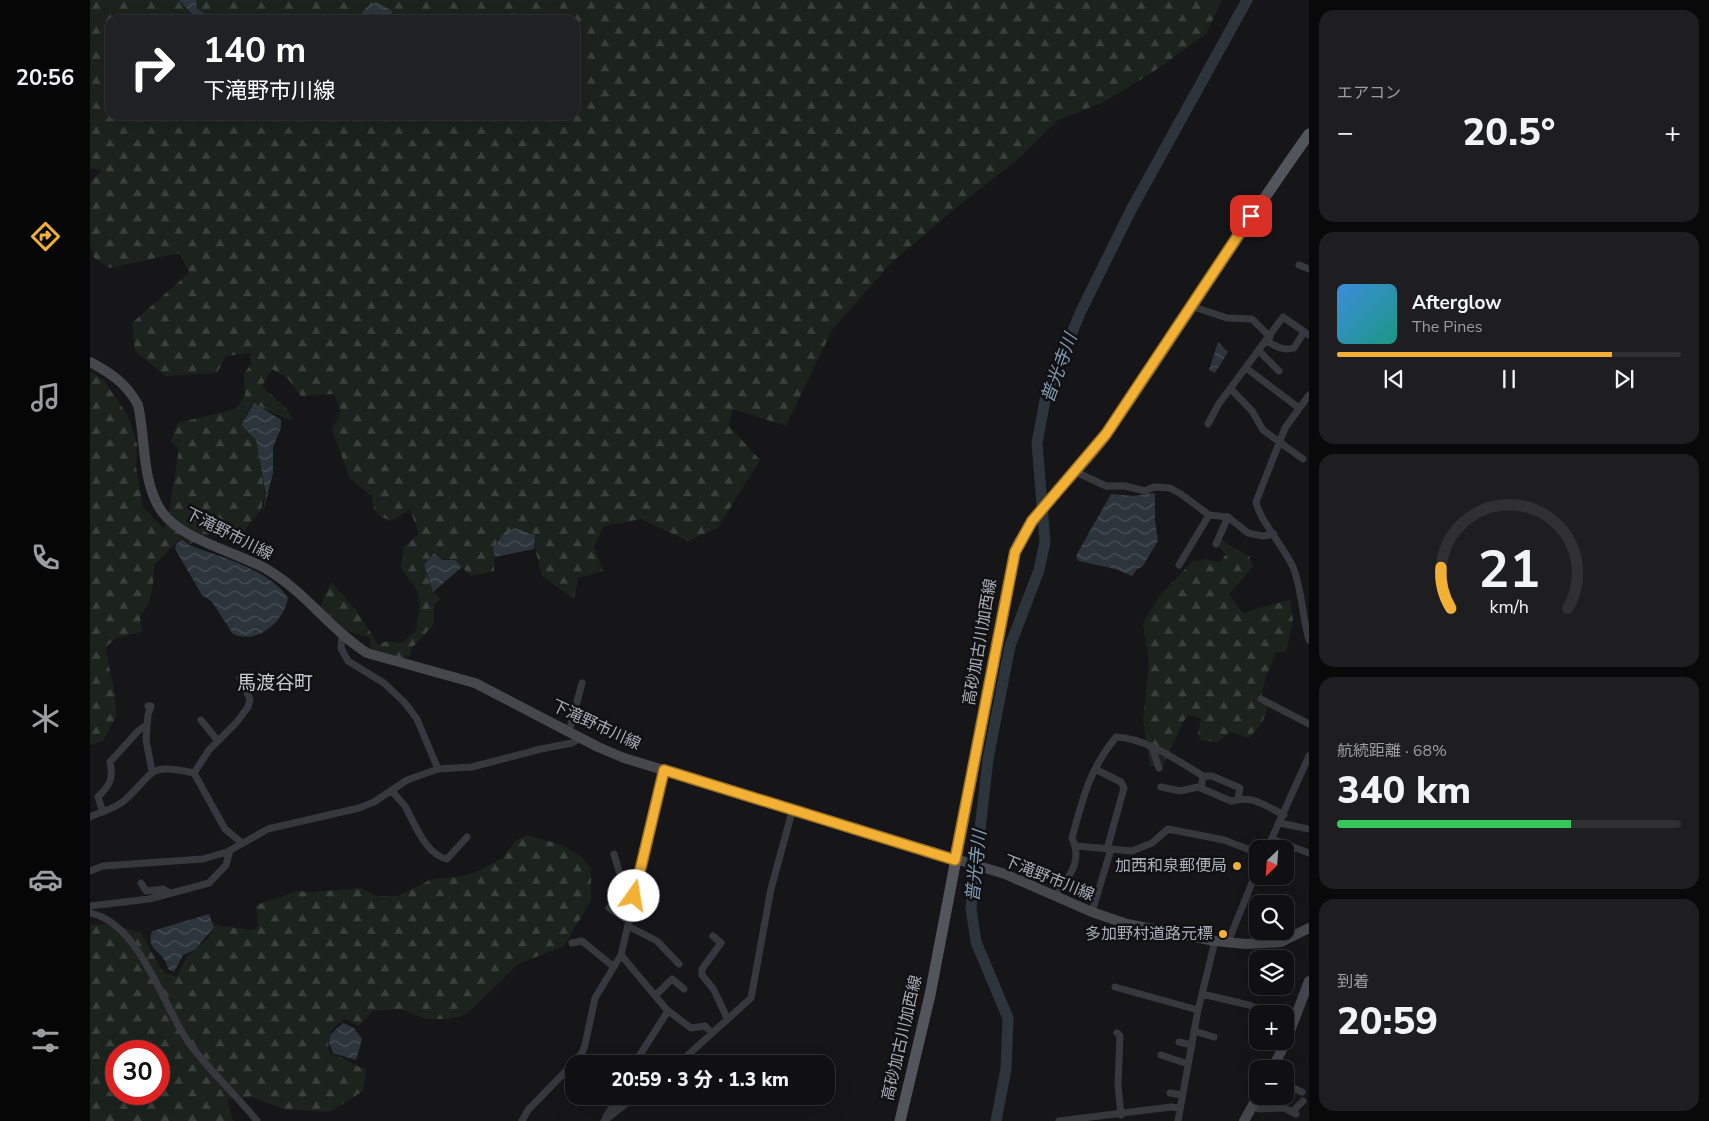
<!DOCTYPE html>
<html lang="ja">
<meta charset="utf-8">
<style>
body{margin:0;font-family:"Nunito Sans","Noto Sans JP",sans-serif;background:#1e1e20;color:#f1f3f6;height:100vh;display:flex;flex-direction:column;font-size:19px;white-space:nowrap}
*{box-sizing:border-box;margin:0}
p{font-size:16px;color:#9c9d9f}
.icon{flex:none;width:28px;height:28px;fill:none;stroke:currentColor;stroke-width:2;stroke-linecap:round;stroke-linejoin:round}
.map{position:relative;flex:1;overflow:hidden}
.drawer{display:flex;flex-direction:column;gap:10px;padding:10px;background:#09090a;width:400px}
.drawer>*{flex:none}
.hud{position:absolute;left:15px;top:15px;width:475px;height:105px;border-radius:15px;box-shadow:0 5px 20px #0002,0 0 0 1px #303032;background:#202124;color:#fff;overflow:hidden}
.needle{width:32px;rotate:205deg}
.fabs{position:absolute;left:1159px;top:840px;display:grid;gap:10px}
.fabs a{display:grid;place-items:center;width:45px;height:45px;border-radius:10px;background:#101012;box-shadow:0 5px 20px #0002,0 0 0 1px #303032;font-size:25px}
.speed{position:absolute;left:15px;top:1040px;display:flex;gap:10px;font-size:25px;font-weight:700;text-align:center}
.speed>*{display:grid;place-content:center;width:65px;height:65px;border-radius:50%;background:#101012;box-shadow:0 5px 20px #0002,0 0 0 1px #303032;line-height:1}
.speed .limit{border:8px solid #d22;background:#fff;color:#111}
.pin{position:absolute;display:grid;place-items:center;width:42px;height:42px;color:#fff;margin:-21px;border-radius:10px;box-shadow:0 2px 8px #0006}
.me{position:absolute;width:55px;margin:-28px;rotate:13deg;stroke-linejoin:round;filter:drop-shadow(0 0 4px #0008)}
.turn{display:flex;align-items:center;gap:18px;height:105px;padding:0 15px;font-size:22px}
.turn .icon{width:65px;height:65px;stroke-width:2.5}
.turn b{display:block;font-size:35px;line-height:42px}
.big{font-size:38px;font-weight:800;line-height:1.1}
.drawer .tile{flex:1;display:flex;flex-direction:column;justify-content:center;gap:8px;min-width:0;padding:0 18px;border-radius:15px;background:#1e1e20}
.drawer .dial{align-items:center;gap:0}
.dial svg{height:130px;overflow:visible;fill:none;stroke:#303032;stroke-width:7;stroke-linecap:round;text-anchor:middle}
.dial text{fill:#f1f3f6;stroke:none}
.song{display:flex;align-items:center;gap:15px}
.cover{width:60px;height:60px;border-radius:8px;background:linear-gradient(135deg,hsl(210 70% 55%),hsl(170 70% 35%))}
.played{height:5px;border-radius:2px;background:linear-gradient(90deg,#f2b134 80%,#303032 80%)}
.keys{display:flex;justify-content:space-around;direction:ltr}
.heat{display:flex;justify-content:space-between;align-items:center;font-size:28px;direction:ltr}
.charge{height:8px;border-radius:4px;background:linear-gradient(90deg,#34c759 68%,#303032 0)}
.trip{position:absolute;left:475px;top:1055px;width:270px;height:50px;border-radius:15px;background:#101012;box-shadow:0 5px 20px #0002,0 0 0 1px #303032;font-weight:800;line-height:50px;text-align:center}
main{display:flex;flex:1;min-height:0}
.menu{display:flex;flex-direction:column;width:90px;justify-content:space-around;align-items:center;background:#060607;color:#9c9d9f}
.menu .icon{width:35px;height:35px}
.menu .active{color:#f2b134}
.menu b{font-size:22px;color:#f1f3f6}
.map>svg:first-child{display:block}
</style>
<main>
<nav class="menu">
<b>20:56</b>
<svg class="icon active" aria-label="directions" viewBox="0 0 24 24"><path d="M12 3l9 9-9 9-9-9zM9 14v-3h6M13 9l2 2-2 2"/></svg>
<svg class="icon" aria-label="music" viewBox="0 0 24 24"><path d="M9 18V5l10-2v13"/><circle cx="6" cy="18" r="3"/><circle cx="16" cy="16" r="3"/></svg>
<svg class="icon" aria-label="phone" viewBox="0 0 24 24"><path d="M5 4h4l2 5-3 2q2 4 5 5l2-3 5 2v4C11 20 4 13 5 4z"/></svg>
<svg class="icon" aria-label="climate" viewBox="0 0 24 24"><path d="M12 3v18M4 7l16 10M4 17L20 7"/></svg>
<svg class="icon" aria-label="car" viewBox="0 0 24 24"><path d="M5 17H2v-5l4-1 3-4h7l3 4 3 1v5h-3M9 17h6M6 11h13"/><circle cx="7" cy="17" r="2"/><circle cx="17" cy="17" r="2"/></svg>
<svg class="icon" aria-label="filters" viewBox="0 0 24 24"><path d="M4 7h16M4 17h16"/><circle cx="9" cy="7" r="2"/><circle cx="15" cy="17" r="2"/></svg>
</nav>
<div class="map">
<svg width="1219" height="1121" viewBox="0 0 1219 1121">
<defs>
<pattern id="forest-firs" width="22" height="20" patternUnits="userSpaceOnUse" patternTransform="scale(1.25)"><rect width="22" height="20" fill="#1c231d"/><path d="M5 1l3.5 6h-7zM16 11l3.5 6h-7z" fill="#3a403c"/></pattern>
<pattern id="water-waves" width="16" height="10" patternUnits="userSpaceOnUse" patternTransform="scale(1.25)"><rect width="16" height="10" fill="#2c353c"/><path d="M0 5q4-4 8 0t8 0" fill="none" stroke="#485056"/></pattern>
</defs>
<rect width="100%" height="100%" fill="#161618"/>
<path fill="url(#forest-firs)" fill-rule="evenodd" d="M0,0H1132L1116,34L1063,72L1014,102L968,120L926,161L868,206L800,264L742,330L696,426L643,409L639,426L670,460L628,528L598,541L551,519L514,526L504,547L513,571L488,578L484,599L452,576L445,548V534L425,528C400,540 406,547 404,571L381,576L365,560L353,559L344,552L334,565L342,591L350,599L344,605V624L322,648L320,655L310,660L281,648L280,638L258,631L230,607L241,582L265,609L288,644L298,641L312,643L326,630L330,606L328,592L311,567L314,547L329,534L320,509L302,521L291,517L284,509L282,497L260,478L242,430L251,411L244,394L211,396L198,379L182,369L172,386L198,410L203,420C191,418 175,408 163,403L150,425L166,441L175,493L171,510L144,543L119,534L100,544L92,537L64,565C64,585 62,601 50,617L52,632L26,638L15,648L25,693L26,717L13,741L0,745V372L13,379L38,416L47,444L46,467L53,507L74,529L80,507L89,449L81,441L88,423L146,409L155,395L154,374L161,364L160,353L136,356L127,373L75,376L45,351L42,323L99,273L90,253L20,268L4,258L0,243V182L12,171L0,167ZM20,20H485V115H20Z
M1131,540L1159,556L1163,567L1139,594L1153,614L1168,608L1200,600L1203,620L1196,652H1186C1180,668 1172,682 1172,699L1178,705L1172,723L1159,738L1140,732L1128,742L1111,740L1108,735L1111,719L1099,714L1093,722L1073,766H1060L1053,720L1059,662L1053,623L1069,596L1103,561L1116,559L1130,563L1136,554L1128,547V541Z
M437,835L472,845L490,856L501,869V900L474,946L428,964L377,1014L360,1019H336L310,1009L283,1011L269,1026L254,1019C240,1029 237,1035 239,1052L276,1070L273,1091L240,1112L193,1109L162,1097L137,1099L143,1121H0V925H19L50,932L73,972L86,977L97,957L118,939L125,925L163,930L168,926L166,905L208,891L222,892L271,888L286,896H308L342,879L369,877L388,871L413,858L425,841ZM26,1051H69V1094H26Z"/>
<path fill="url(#water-waves)" d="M89,0H106L107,8L120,19L108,20Z
M286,2L301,10L305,20H266L276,8Z
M1128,342L1138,352L1125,373L1119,370Z
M164,403L191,420V428L183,447V473L173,512L176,494L166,440L151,425Z
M1065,493V520L1068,541L1052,567L1047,569L1042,576L1025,569L989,561L986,557L988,552L1021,494L1043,496Z
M425,528L445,535L444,549L405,557L403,549L413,534Z
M92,539L99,545C132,558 177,568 198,598C194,622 167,645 143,634L122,602L112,595L85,549L86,544Z
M344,553L353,560H365L372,567L343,592L334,565Z
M119,914L124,927L105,950L93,955L84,972L78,969C77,966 77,963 75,961C70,950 56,950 62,931Z
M253,1023L264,1028L272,1039L266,1060L243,1053L239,1042L240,1035Z"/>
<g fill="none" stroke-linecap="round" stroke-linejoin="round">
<path stroke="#2c353c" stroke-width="11" d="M906,1121L916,1069L918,1018L886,942L881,908L898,759L920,646L949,570L955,542L947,443L956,395L991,311L1042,208L1157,0"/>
<path stroke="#37383d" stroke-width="7" d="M1209,265L1219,269
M1101,306L1137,318L1162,319L1180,337
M1177,341C1186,347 1194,351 1204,348L1214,332
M1169,351L1189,371
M1156,368L1209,408
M1141,389L1162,411L1173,430L1213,459
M1219,395L1195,428L1166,502C1170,521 1194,547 1203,567C1212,589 1212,616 1219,640
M1118,424L1128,405L1193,317L1219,335
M986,472L1016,486H1035L1055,491L1064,487L1080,488L1091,494L1119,515L1138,517L1158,533L1173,536L1184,534
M1126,544L1138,517
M1089,565L1119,515
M252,634L251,648L258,661L294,683L315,703L327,719L348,769
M1171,699L1219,724
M58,706H61L58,715L56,740L62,771
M111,720L128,741
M479,732L492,683
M1062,747L1069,768
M1005,769L1031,782L1034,788L1017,849
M104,773L119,750L146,723L158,707L160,699L150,678
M1113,776H1122L1150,788L1148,798
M1071,787L1090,791L1108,787L1141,801C1163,795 1174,805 1194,815
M302,791C306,796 311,801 315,806C325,824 335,854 357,859L377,837
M13,812L8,797C19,786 24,779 20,762L48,731L57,725
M0,817C12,811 25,809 35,800C65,773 57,762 104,773L135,829L152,843
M1190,823L1219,829
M1182,839L1219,853
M987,846L1042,851L1062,843L1078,829L1134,840L1168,853
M1177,849L1219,756
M524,854L531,878L548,881
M0,871L13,866L113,859L137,852L178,829L269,808L284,802L317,780L348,769L382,767L451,749L482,743L491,738
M51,883L56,891L73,889L80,893
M966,896C979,876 993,862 982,838C993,798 999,770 1026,737C1056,738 1088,761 1113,776L1111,788
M0,906L59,899L119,883L136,865L140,850
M519,908L539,921
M1002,912L1021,849
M0,913C49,923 72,1003 97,1040C117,1069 145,1093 167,1121
M538,926L567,941L589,964
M623,936L631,943L612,969V975L624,990L637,1018
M1138,942L1168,868
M482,943L492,941L524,967
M531,955L577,1010L601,1028L615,1026L622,1033
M1025,987L1108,1010
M1112,994L1159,1005L1179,1014
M566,995L582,979L594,989
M1104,1031L1124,1037
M1027,1033L1030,1036L1028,1085L1031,1115
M1089,1042L1102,1045
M1071,1055L1098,1064
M544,1064L578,1011
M588,1064L661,998L681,889L703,808
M1195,1084L1212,1092
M1080,1093L1092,1095
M1162,1107L1169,1109L1194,1108L1206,1114
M1202,1112L1213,1101
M516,1116L530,1096
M432,1121L438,1110L475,1072L492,1053L495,1045L505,998L531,955L574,770
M514,1121L546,1096
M969,1121L1081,1107L1090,1108
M1088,1121L1108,1010L1125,941"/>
<path stroke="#45474d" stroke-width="10" d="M0,362C21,373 37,384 48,405C56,439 51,482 72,512C93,541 148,552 178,570C215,592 241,630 277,653L385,683L508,747L534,758L915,874L1002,912L1037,924L1125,941L1156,944L1191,942L1219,928
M1182,1069L1195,1044L1219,981
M1154,1121L1168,1096"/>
<path stroke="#53555c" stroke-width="11" d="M810,1121L840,995L925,551C946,506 989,473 1018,432C1086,333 1149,232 1219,134"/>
</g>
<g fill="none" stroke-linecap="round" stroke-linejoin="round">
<defs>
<path id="route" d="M544,896L574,770L865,860L925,552L942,521L1016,434L1161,216"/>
</defs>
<use href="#route" stroke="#9d7322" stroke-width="12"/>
<use href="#route" stroke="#f2b134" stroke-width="9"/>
</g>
<g fill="#f2b134" stroke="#111113" stroke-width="2">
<circle cx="1147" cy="866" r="5"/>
<circle cx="1133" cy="934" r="5"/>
</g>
<g text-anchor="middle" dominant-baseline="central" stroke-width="5" stroke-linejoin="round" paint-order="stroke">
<g font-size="16" fill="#a8adb8" stroke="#111113">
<text transform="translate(139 534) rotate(27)">下滝野市川線</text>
<text transform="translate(890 642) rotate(-80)">高砂加古川加西線</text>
<text transform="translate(506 725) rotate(25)">下滝野市川線</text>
<text transform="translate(959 878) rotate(22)">下滝野市川線</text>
<text transform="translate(812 1038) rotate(-77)">高砂加古川加西線</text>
</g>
<g font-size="16" fill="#a8adb8" stroke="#111113" text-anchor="end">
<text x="1137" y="866">加西和泉郵便局</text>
<text x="1123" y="934">多加野村道路元標</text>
</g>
<g font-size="18" font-style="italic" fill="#7f9bb3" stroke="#111113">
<text transform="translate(969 368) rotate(-70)">普光寺川</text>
<text transform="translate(886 866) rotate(-84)">普光寺川</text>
</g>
<g font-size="19" fill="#c9ccd4" stroke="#111113">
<text x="185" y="683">馬渡谷町</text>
</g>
</g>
</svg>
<div class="fabs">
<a><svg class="needle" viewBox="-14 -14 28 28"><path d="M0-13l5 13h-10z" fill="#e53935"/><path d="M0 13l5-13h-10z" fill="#9c9d9f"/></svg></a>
<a><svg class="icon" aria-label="search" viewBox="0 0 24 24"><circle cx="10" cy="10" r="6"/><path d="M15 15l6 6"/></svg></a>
<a><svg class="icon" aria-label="layers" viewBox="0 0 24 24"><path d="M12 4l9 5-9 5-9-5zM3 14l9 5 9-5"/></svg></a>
<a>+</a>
<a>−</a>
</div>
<div class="speed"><div class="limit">30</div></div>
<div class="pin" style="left:1161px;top:216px;background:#d93025"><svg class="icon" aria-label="arrive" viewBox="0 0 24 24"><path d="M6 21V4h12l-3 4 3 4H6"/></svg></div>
<svg class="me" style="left:544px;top:896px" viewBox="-20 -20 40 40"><circle r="19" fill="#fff"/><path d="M0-13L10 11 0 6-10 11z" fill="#f2b134"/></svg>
<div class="trip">20:59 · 3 分 · 1.3 km</div>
<div class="hud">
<div class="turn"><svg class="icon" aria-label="right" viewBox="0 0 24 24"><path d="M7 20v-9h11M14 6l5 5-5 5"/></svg><div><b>140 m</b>下滝野市川線</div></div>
</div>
</div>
<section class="drawer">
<div class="tile"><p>エアコン</p>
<div class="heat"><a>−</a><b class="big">20.5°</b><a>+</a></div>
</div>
<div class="tile">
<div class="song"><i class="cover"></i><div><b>Afterglow</b><p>The Pines</p></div></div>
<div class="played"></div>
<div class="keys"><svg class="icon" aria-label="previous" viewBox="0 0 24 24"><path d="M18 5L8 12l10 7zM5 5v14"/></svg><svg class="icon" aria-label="pause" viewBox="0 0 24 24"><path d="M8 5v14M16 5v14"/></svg><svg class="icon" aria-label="next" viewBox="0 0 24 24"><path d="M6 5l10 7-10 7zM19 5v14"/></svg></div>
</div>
<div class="tile dial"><svg viewBox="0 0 100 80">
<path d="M14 69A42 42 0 1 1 86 69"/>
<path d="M14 69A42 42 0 0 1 8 44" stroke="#f2b134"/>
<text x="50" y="56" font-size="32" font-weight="700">21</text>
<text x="50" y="72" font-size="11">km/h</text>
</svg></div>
<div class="tile"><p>航続距離 · 68%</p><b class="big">340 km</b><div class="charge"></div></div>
<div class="tile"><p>到着</p><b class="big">20:59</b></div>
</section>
</main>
